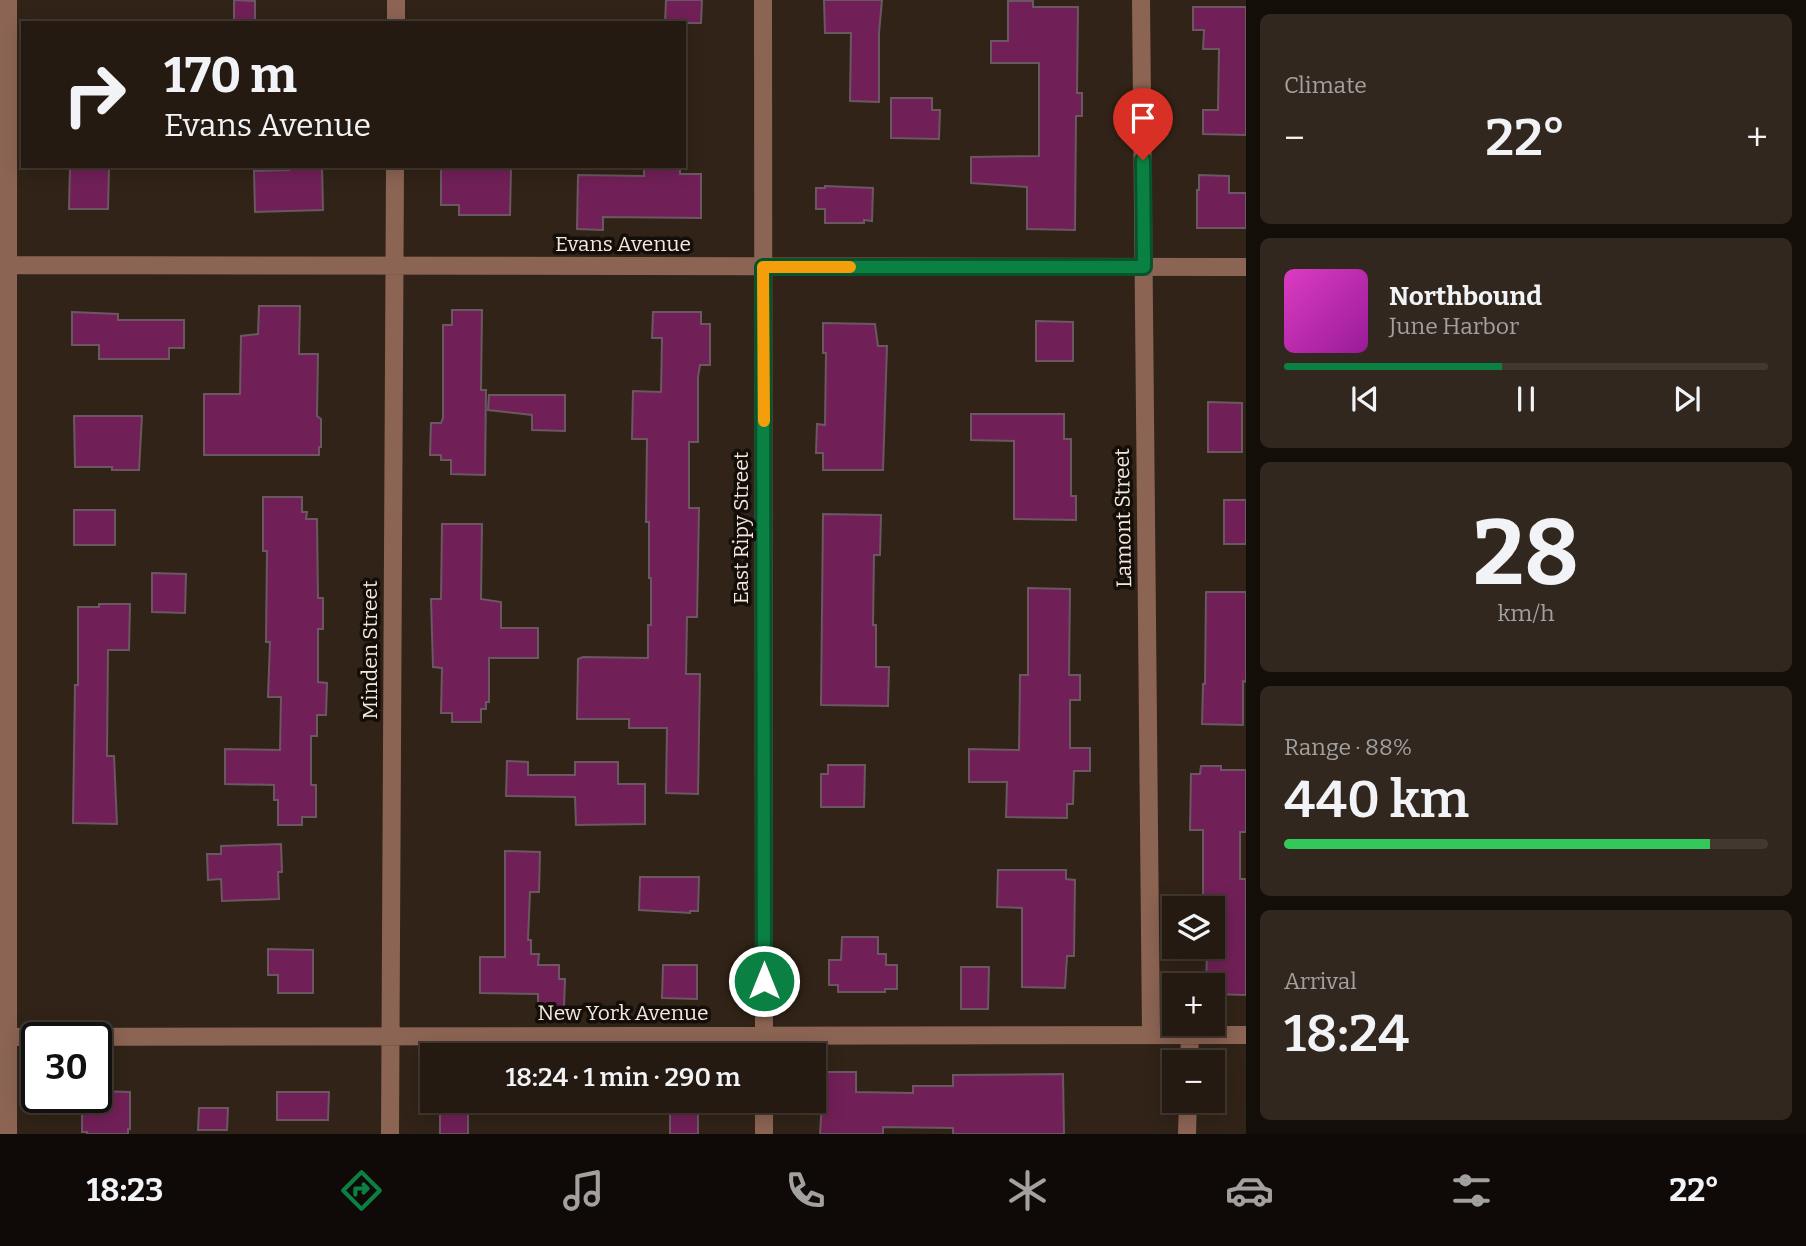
<!DOCTYPE html>
<meta charset="utf-8">
<style>
body{margin:0;font-family:Bitter,serif;background:#31271f;color:#f1f3f6;height:100vh;display:flex;flex-direction:column;font-size:26px;white-space:nowrap}
*{box-sizing:border-box;margin:0}
p{font-size:23px;color:#a3a19f}
.icon{flex:none;width:38px;height:38px;fill:none;stroke:currentColor;stroke-width:2;stroke-linecap:round;stroke-linejoin:round}
.map{position:relative;flex:1;overflow:hidden}
.drawer{display:flex;flex-direction:column;gap:14px;padding:14px;background:#140e09;width:560px}
.drawer>*{flex:none}
.guide{position:absolute;left:21px;top:21px;width:665px;height:147px;border-radius:0px;box-shadow:0 4px 18px #0003,0 0 0 2px #423831;background:#251a11;color:#f1f3f6;overflow:hidden}
.tools{position:absolute;left:1162px;top:896px;display:grid;gap:14px}
.tools a{display:grid;place-items:center;width:63px;height:63px;border-radius:0px;background:#251a11;box-shadow:0 4px 18px #0003,0 0 0 2px #423831;font-size:35px}
.speed{position:absolute;left:21px;top:1022px;display:flex;gap:14px;font-size:35px;font-weight:700;text-align:center}
.speed>*{display:grid;place-content:center;width:91px;height:91px;border-radius:50%;background:#251a11;box-shadow:0 4px 18px #0003,0 0 0 2px #423831;line-height:1}
.speed .limit{border:4px solid #111;border-radius:10px;background:#fff;color:#111}
.pin{position:absolute;display:grid;place-items:center;width:60px;height:60px;color:#fff;margin:-72px -30px;border-radius:50% 50% 50% 0;rotate:-45deg;box-shadow:0 0 7px #0007}
.pin .icon{rotate:45deg}
.me{position:absolute;width:77px;margin:-38px;rotate:0deg;stroke-linejoin:round;filter:drop-shadow(0 0 5px #0008)}
.turn{display:flex;align-items:center;gap:24px;height:147px;padding:0 28px;font-size:32px}
.turn .icon{width:91px;height:91px;stroke-width:2.5}
.turn b{display:block;font-size:49px;line-height:60px}
.big{font-size:52px;font-weight:600;line-height:1.1}
.drawer .tile{flex:1;display:flex;flex-direction:column;justify-content:center;gap:10px;min-width:0;padding:0 24px;border-radius:10px;background:#31271f}
.drawer .dial{align-items:center;gap:0}
.dial b{font-size:91px;line-height:1}
.song{display:flex;align-items:center;gap:21px}
.cover{width:84px;height:84px;border-radius:10px;background:linear-gradient(135deg,hsl(310 70% 55%),hsl(300 70% 35%))}
.played{height:7px;border-radius:4px;background:linear-gradient(90deg,#0b8043 45%,#423831 45%)}
.keys{display:flex;justify-content:space-around;direction:ltr}
.heat{display:flex;justify-content:space-between;align-items:center;font-size:38px;direction:ltr}
.charge{height:10px;border-radius:5px;background:linear-gradient(90deg,#34c759 88%,#423831 0)}
.trip{position:absolute;left:420px;top:1043px;width:406px;height:70px;border-radius:0px;background:#251a11;box-shadow:0 4px 18px #0003,0 0 0 2px #423831;font-weight:600;line-height:70px;text-align:center}
.tabs{display:flex;height:112px;justify-content:space-around;align-items:center;background:#0f0a07;color:#a3a19f}
.tabs .icon{width:49px;height:49px}
.tabs .current{color:#0b8043}
.tabs b{font-size:32px;color:#f1f3f6}
main{display:flex;flex:1;min-height:0}
.map>svg:first-child{display:block}
</style>
<main>
<div class="map">
<svg width="1246" height="1134" viewBox="0 0 1246 1134">
<rect width="100%" height="100%" fill="#312317"/>
<path fill="#712057" stroke="#6a5762" stroke-width="2" d="M234,0L255,1V23H234Z
M666,0H702L701,23H665Z
M824,0H882L879,33V102L850,101L851,33H825Z
M1008,1H1033V7H1078L1077,93H1082V116H1076L1075,230L1027,229V187L971,183V157L1039,156V63H991V41H1008Z
M1193,7H1246V135L1203,134V110H1218L1219,49H1203L1204,30H1193Z
M891,98H932V110H940L939,139L891,138Z
M288,166H322L323,210L255,212L254,171L289,170Z
M644,166H680V174H701V218L603,217V230L577,229L578,175L644,176Z
M70,167H109L108,209H69Z
M441,167L511,168L510,215H459V205H441Z
M1199,175L1229,176V193H1246V228H1197V190H1199Z
M825,186L873,188L872,221L864,220V223H825V209H816V188H825Z
M259,306H300L299,354H318L317,416L321,419V447H319V455H204V394H240L241,336L258,334Z
M452,310H482L481,390H486L485,475L451,474V460H441V455H430L431,423H441L443,418V325H452Z
M72,312L118,314V320H184V348H169V359H99V345H72Z
M653,312H701V324H710V365H700L698,377V442H689V508H699L697,617H687L686,674H700L698,794L666,793L667,728H629V719H577L578,659L583,657L648,658V625H651V578H649V522H646L647,439H632L633,391L661,392L662,338H652Z
M1036,321L1073,322V361H1036Z
M823,323L875,324L878,346H887L883,470H823V453H816L817,424L825,425L826,353H823Z
M489,395H565V431L532,430V415L488,410Z
M1208,402L1242,403V452H1208Z
M971,414H1064V439H1071V496H1076V520L1014,519V441L971,440Z
M74,416H142L139,470H112V467H75Z
M263,497H302V512H307L306,519H317L318,598H323V629H318V682L327,683L326,715H317V736H311V785H316V817H302V825H278V800H274V785L225,784V749L280,750L281,697H268L270,642H266L267,551H263Z
M1224,500H1246V544H1224Z
M74,510H115V545H74Z
M823,514L881,515L880,555H874L873,625H876V667H889L888,706L821,705Z
M442,524H482L481,599L501,602V628H538V658H489V702H486V709H481V722H452V713H441L442,668L433,667L431,599H441Z
M152,573L186,574L185,613L152,612Z
M1028,588L1070,589L1069,675H1080V700H1070V748H1090V771H1074L1073,804H1067V818L1006,817L1007,782H969V749L1019,750L1020,675H1028Z
M1206,592H1246V682L1243,681V725L1202,724L1203,684H1205Z
M99,604H130L129,650H108L107,756H114L117,824L73,823L75,685H78V607H99Z
M507,761L528,762V775H575V762H618V784H645V824L576,825L575,797L506,796Z
M828,765H865L864,807H821V774H828Z
M1201,766H1221V770H1246V832H1240V879H1246V995L1213,994V985H1206L1207,952H1213V908H1203V830H1190L1191,774H1200Z
M281,844L282,872H278L279,899L222,901L221,879L208,880L207,854H221V846Z
M505,851L540,852L539,892H530L528,940H531V954H539L538,965H559V979H565L564,1008H538V994L480,993V957H505Z
M998,870H1066V879L1075,880L1074,956H1067L1065,988L1022,987V908L997,907Z
M640,877H699L698,911H690V913L639,910Z
M842,937H878V954H886V965H897V989H885V992H838V985H829V960H841Z
M268,949L313,950V993H278V975H268Z
M663,965H697V999L662,998Z
M961,967H989L988,1009H961Z
M824,1072H856V1092L913,1093V1086H953V1075L1063,1074L1064,1134H953V1128L883,1127V1134H820Z
M96,1091L130,1092V1129H128V1134H87V1132H82V1097H96Z
M277,1092H329L328,1120H277Z
M440,1101H468V1134H440Z
M670,1101H698V1134H670Z
M199,1108H228L227,1130H198Z"/>
<g fill="none" stroke-linecap="round" stroke-linejoin="round">
<path stroke="#8c6453" stroke-width="18" d="M763,0L764,1055
M1141,0L1151,1035
M396,23V0
M0,265L1246,267
M0,1037L1246,1035
M1189,1062L1190,1035
M764,1101V1134
M8,1134V0
M390,1134L395,166
M1187,1134L1188,1101"/>
</g>
<g fill="none" stroke-linecap="round" stroke-linejoin="round">
<defs>
<path id="route" d="M764,981L763,267H1144L1143,160"/>
</defs>
<use href="#route" stroke="#07532c" stroke-width="18"/>
<use href="#route" stroke="#0b8043" stroke-width="12"/>
<path stroke="#f59e0b" stroke-width="12" d="M764,421L763,267H850"/>
</g>
<g text-anchor="middle" dominant-baseline="central" stroke-width="7" stroke-linejoin="round" paint-order="stroke">
<g font-size="21" fill="#f2e8e0" stroke="#140e08">
<text x="623" y="244">Evans Avenue</text>
<text transform="translate(1123 518) rotate(-91)">Lamont Street</text>
<text transform="translate(741 528) rotate(-90)">East Ripy Street</text>
<text transform="translate(370 650) rotate(-90)">Minden Street</text>
<text x="623" y="1013">New York Avenue</text>
</g>
</g>
</svg>
<div class="tools">
<a><svg class="icon" aria-label="layers" viewBox="0 0 24 24"><path d="M12 4l9 5-9 5-9-5zM3 14l9 5 9-5"/></svg></a>
<a>+</a>
<a>−</a>
</div>
<div class="speed"><div class="limit">30</div></div>
<div class="pin" style="left:1143px;top:160px;background:#d93025"><svg class="icon" aria-label="arrive" viewBox="0 0 24 24"><path d="M6 21V4h12l-3 4 3 4H6"/></svg></div>
<svg class="me" style="left:764px;top:981px" viewBox="-20 -20 40 40"><circle r="17" fill="#0b8043" stroke="#fff" stroke-width="3"/><path d="M0-11L8 9 0 5-8 9z" fill="#fff"/></svg>
<div class="trip">18:24 · 1 min · 290 m</div>
<div class="guide">
<div class="turn"><svg class="icon" aria-label="right" viewBox="0 0 24 24"><path d="M7 20v-9h11M14 6l5 5-5 5"/></svg><div><b>170 m</b>Evans Avenue</div></div>
</div>
</div>
<section class="drawer">
<div class="tile"><p>Climate</p>
<div class="heat"><a>−</a><b class="big">22°</b><a>+</a></div>
</div>
<div class="tile">
<div class="song"><i class="cover"></i><div><b>Northbound</b><p>June Harbor</p></div></div>
<div class="played"></div>
<div class="keys"><svg class="icon" aria-label="previous" viewBox="0 0 24 24"><path d="M18 5L8 12l10 7zM5 5v14"/></svg><svg class="icon" aria-label="pause" viewBox="0 0 24 24"><path d="M8 5v14M16 5v14"/></svg><svg class="icon" aria-label="next" viewBox="0 0 24 24"><path d="M6 5l10 7-10 7zM19 5v14"/></svg></div>
</div>
<div class="tile dial"><b>28</b><p>km/h</p></div>
<div class="tile"><p>Range · 88%</p><b class="big">440 km</b><div class="charge"></div></div>
<div class="tile"><p>Arrival</p><b class="big">18:24</b></div>
</section>
</main>
<nav class="tabs">
<b>18:23</b>
<svg class="icon current" aria-label="directions" viewBox="0 0 24 24"><path d="M12 3l9 9-9 9-9-9zM9 14v-3h6M13 9l2 2-2 2"/></svg>
<svg class="icon" aria-label="music" viewBox="0 0 24 24"><path d="M9 18V5l10-2v13"/><circle cx="6" cy="18" r="3"/><circle cx="16" cy="16" r="3"/></svg>
<svg class="icon" aria-label="phone" viewBox="0 0 24 24"><path d="M5 4h4l2 5-3 2q2 4 5 5l2-3 5 2v4C11 20 4 13 5 4z"/></svg>
<svg class="icon" aria-label="climate" viewBox="0 0 24 24"><path d="M12 3v18M4 7l16 10M4 17L20 7"/></svg>
<svg class="icon" aria-label="car" viewBox="0 0 24 24"><path d="M5 17H2v-5l4-1 3-4h7l3 4 3 1v5h-3M9 17h6M6 11h13"/><circle cx="7" cy="17" r="2"/><circle cx="17" cy="17" r="2"/></svg>
<svg class="icon" aria-label="filters" viewBox="0 0 24 24"><path d="M4 7h16M4 17h16"/><circle cx="9" cy="7" r="2"/><circle cx="15" cy="17" r="2"/></svg>
<b>22°</b>
</nav>
